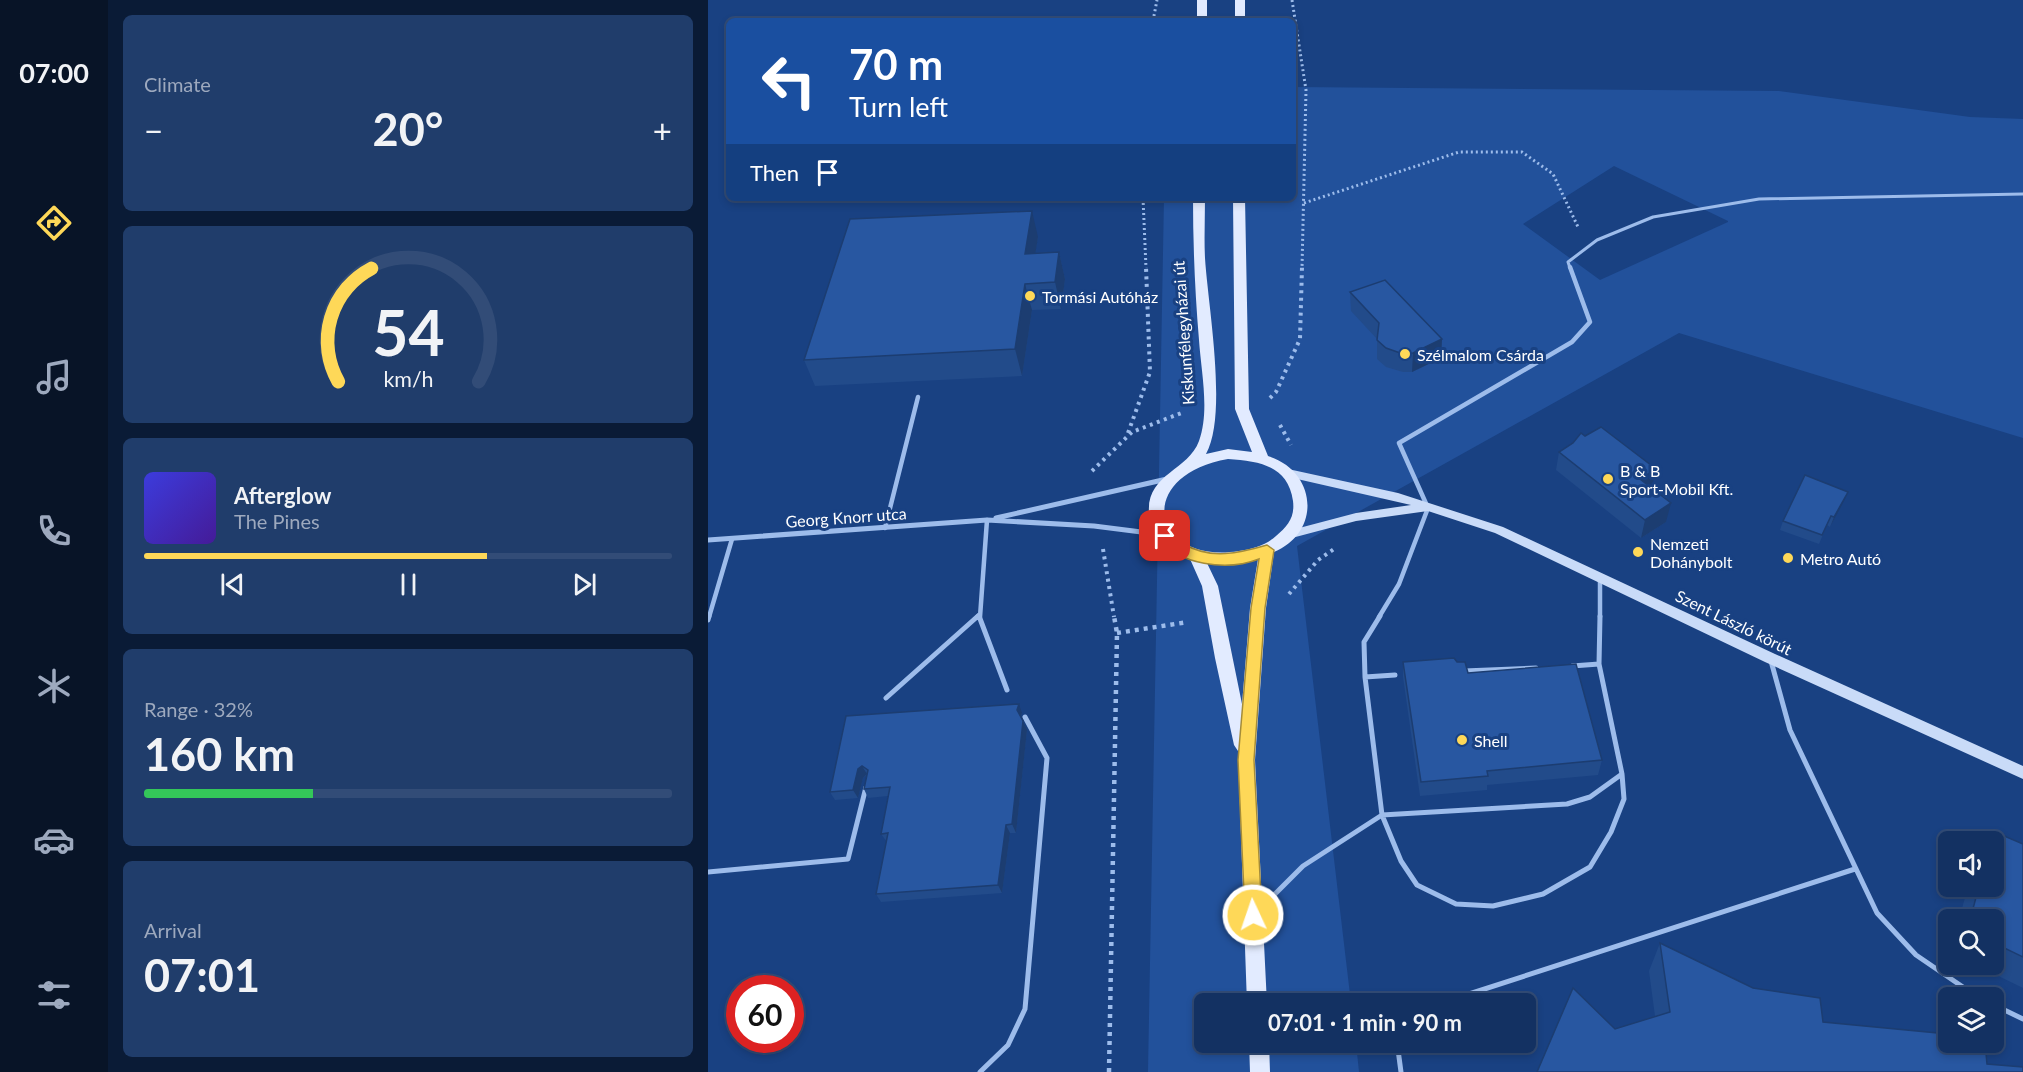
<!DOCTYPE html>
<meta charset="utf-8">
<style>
body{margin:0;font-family:Lato,sans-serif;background:#203d6b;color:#f1f3f6;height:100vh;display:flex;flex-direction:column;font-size:22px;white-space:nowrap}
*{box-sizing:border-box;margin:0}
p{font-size:20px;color:#9da9be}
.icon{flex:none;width:33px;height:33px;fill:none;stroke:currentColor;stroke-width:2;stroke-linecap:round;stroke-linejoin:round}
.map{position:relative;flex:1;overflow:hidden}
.sheet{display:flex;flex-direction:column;gap:15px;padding:15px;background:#0a1b36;width:600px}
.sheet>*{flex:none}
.guide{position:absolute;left:18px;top:18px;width:570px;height:183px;border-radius:9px;box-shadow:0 3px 9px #0003,0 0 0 2px #324c77;background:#1a4fa0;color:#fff;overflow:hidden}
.controls{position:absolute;left:1230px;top:831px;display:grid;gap:12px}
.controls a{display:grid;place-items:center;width:66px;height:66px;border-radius:9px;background:#133162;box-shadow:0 3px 9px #0003,0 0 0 2px #324c77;font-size:30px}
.speed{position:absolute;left:18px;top:975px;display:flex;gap:12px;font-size:30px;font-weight:700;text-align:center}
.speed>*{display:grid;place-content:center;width:78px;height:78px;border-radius:50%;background:#133162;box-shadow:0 3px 9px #0003,0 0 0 2px #324c77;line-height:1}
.speed .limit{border:9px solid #d22;background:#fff;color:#111}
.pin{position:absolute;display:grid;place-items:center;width:51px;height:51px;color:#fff;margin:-26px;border-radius:12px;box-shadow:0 3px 9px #0006}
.me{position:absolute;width:66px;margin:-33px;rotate:357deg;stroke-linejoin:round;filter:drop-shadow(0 0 4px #0008)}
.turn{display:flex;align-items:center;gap:21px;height:126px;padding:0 24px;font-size:27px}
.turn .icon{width:78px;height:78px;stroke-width:2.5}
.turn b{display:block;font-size:42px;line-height:51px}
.then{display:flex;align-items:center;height:57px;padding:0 24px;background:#0003;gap:12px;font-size:22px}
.big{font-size:45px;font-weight:700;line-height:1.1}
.sheet .tile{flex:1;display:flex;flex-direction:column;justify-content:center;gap:9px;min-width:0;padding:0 21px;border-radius:9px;background:#203d6b}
.sheet .dial{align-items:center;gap:0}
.dial svg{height:156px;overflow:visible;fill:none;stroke:#324c77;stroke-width:7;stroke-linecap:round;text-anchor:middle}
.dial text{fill:#f1f3f6;stroke:none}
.song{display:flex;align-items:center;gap:18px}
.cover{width:72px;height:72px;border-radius:9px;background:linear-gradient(135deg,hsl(240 70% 55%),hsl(260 70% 35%))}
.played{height:6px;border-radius:3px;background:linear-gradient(90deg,#fed858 65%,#324c77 65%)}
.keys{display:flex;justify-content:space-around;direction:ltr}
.heat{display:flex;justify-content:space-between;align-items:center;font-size:33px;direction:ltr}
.charge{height:9px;border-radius:4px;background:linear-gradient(90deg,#34c759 32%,#324c77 0)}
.trip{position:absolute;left:486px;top:993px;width:342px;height:60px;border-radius:9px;background:#133162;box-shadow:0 3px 9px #0003,0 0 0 2px #324c77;font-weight:700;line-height:60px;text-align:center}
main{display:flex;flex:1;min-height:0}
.tab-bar{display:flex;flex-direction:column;width:108px;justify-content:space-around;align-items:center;background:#081427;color:#9da9be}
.tab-bar .icon{width:42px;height:42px}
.tab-bar .selected{color:#fed858}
.tab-bar b{font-size:27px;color:#f1f3f6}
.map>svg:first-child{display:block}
</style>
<main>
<nav class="tab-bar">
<b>07:00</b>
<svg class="icon selected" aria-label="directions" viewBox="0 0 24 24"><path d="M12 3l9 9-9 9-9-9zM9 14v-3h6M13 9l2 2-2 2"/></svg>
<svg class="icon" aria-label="music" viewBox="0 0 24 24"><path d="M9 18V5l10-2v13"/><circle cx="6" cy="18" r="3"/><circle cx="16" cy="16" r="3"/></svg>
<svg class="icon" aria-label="phone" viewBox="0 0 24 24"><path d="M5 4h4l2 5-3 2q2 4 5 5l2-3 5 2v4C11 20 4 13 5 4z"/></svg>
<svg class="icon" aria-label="climate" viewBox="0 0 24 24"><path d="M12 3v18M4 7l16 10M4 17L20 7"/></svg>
<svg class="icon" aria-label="car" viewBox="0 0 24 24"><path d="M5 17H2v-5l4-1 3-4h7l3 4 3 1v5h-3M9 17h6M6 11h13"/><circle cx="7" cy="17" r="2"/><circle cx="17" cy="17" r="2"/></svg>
<svg class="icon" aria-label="filters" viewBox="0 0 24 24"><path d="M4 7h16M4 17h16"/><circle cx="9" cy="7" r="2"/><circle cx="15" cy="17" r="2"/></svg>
</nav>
<section class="sheet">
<div class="tile"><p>Climate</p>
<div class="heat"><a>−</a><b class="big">20°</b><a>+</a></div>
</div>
<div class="tile dial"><svg viewBox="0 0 100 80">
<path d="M14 69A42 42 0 1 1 86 69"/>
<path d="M14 69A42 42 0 0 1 31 11" stroke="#fed858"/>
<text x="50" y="56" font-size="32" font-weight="700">54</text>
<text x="50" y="72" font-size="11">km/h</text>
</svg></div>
<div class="tile">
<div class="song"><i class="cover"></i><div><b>Afterglow</b><p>The Pines</p></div></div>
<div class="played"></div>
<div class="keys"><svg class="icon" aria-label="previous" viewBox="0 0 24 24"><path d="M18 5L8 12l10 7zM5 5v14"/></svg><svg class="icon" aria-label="pause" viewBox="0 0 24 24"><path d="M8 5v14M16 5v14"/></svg><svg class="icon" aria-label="next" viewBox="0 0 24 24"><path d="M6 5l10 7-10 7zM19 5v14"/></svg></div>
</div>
<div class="tile"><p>Range · 32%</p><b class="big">160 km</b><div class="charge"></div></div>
<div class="tile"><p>Arrival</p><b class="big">07:01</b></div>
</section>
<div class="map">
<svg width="1315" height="1072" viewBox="0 0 1315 1072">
<rect width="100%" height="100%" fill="#194182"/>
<path fill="#22519b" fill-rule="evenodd" d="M585,87L1071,91L1262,117L1315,119V438L971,333L589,546L643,1003L496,1004V1042L648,1043L651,1072H440L456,198H585ZM906,166L1020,221V222L892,280L815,224Z"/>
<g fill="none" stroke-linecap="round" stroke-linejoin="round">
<path stroke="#9dbceb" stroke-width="3" stroke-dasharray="2 3" stroke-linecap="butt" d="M584,0L598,90L594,268
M445,21L449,0
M435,198L438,268
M596,203L751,152H814L845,174L870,227"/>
<path stroke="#9dbceb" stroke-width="4" stroke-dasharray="3 4.5" stroke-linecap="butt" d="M562,398L568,392L592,339L594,267
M572,425L583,445
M420,433L442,372L438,267
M384,471L424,432L476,412
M395,549L406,617
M581,594L610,560L626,549"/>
<path stroke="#9dbceb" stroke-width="4.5" stroke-dasharray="4 5" stroke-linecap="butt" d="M409,633L480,622
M401,1072L409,633L406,616"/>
<path stroke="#9dbceb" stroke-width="3" d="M862,268L860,262L889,240L945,217L1051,199L1315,194"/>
<path stroke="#9dbceb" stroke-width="4.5" d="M177,528L210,397
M1,617L24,539
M269,617L271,615
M272,617L279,520
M671,617L691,584L720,508L691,443L864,342L882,322L862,267
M892,617V579"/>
<path stroke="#9dbceb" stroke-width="5" d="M271,616L299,690
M892,616L891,664L914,774
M0,620L1,616
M1063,661L1082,730L1169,913L1208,955L1271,998
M864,666L891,664
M756,671L828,668
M657,677L687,675
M178,698L270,616
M914,774L916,799L903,832L882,867L835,894L785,906L748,904L709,885L693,861L674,815L859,804L882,797Z
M0,872L140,859L158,787
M553,924L567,894L595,866L674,815L657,677L656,642L672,616
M730,1004L1147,869
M1286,1005L1315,1019
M689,1042L693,1072
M272,1072L300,1045L317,1009L339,758L317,717"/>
<path stroke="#9dbceb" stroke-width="5" d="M288,518L459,479
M0,540L279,520L386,526L457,535"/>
<path fill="#c9dbf8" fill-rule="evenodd" d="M580,469L690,493L795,527L1067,654L1315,766V779L1057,662L787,533L720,511L648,521L580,539L576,538L574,535L576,532L648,513L703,505L576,476L574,473L576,470Z"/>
<path fill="#e2ebff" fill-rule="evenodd" d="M489,0H499V21H489Z
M527,0H537V21H527Z
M485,198H497C497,218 496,238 497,258C500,306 520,415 498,454L520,449L544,452L527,409L525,198H537L541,409L560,456C609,471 614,532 566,552L558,608L547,760L559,1004H539L530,751L526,745L507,658L494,586L482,559C463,550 443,537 441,513C438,474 480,471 491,441C502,411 493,371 491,340C487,293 485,246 485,198ZM520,459C552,461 580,466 585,501C587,517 580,526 568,536C558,545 545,549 531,551C444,565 424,476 520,459ZM550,559L542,608L534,704L510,586L499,563L518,565Z
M541,1042H561L562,1072H542Z"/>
</g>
<path fill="#224b8a" d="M330,237L327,253L351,252L357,279L353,309L324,310L314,376L107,386L96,360Z
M642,292L734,339L733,358L704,372H695L678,367L669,359V339L643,311Z
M851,452L944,487L943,488L958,522L933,538L848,470Z
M1140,492L1122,527L1119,525L1111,544L1072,530L1075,521Z
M695,662L760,673L894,760L890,775L779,785V790L712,796L695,677Z
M314,713L313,717L319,730L308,833H302L294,893L173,902L168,894L179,842L173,834L180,796L160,798L156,789L159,775L155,778L150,798L127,800L122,792L138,716Z
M1287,832L1315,844V988L1266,964H1286V920H1251L1260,886H1286V842H1280Z
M952,943L1045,988L907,1029L947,1016L941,971Z"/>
<path fill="#1c3d71" d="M324,211L330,237L323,280L317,254Z
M351,252L357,279L353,309L347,282Z
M317,284L324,310L314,376L307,349Z
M734,339L733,358L704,372L705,353Z
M948,469L944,487L928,497L932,479Z
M1140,492L1136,501L1122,527L1126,517Z
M963,503L958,522L933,538L937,520Z
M311,704L314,713L312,719L309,710Z
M315,721L319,730L308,833L304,824Z
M154,766L159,774L155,778L150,798L145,790L150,769Z
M298,825L302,833L294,893L290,885Z"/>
<path fill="#2857a1" stroke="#1c3d71" stroke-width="1.5" d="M324,211L317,254L351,252L347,282L317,284L307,349L96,360L142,219Z
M677,280L734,339L705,353L695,354L678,348L669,340L671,323L642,292Z
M893,427L948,469L932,479L963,503L937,520L851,452L865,443L873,433L877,436Z
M1097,475L1140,492L1126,517L1123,516L1114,535L1075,521Z
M746,658L749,662H757L760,673L868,664L894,760L779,771L780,776L713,782L695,662Z
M311,704L309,710L315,721L304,824L298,825L290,885L168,894L180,833L173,834L182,787L156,789L160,770L154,766L150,769L145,790L122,792L138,716Z
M1287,832L1315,844V957L1286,943V920H1262L1271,886H1286V842H1284Z
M952,943L1045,988L1112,998L1115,1022L1240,1034V1042H1277L1279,1064L1315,1067V1072H829L865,988L907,1029L962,1012Z"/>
<path fill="#fed858" stroke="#a58c39" stroke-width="1.5" d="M457,530C465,533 469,540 476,544C502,560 532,553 559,545L566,550L557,608L546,760L554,915L552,920L545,923L539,920L537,915L530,760L543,608L551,559C520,571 469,566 450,536Z"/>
<g fill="#fed858" stroke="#194182" stroke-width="2">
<circle cx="322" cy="296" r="6"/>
<circle cx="697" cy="354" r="6"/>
<circle cx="900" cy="479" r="6"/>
<circle cx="930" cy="552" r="6"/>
<circle cx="1080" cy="558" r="6"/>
<circle cx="754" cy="740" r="6"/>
</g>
<g text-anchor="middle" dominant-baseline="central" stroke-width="6" stroke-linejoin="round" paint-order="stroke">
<g font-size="16" fill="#fff" stroke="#194182" text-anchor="start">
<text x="334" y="296">Tormási Autóház</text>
<text x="709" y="354">Szélmalom Csárda</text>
<text x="912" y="470">B &amp; B<tspan x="912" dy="18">Sport-Mobil Kft.</tspan></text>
<text x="942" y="543">Nemzeti<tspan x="942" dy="18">Dohánybolt</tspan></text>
<text x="1092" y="558">Metro Autó</text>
<text x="766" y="740">Shell</text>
</g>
<g font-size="16" fill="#fff" stroke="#194182">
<text transform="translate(475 333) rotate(-94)">Kiskunfélegyházai út</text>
<text transform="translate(138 517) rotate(-4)">Georg Knorr utca</text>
<text transform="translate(1026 622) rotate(26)">Szent László körút</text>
</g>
</g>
</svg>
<div class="controls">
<a><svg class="icon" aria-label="sound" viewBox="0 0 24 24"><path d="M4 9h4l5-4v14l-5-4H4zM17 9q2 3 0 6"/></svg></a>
<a><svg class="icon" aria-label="search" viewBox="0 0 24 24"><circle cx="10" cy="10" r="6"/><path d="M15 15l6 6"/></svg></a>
<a><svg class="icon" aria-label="layers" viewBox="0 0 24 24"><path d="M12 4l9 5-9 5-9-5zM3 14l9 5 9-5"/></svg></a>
</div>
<div class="speed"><div class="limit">60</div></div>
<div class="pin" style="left:457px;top:536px;background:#d93025"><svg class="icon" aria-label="arrive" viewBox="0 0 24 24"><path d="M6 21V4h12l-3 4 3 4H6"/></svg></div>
<svg class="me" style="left:545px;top:915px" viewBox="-20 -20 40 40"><circle r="17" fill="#fed858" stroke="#fff" stroke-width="3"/><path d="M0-11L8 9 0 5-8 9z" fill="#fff"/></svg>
<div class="trip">07:01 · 1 min · 90 m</div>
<div class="guide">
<div class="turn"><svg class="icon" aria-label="left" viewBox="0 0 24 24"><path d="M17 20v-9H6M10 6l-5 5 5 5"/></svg><div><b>70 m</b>Turn left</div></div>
<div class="then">Then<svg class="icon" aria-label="arrive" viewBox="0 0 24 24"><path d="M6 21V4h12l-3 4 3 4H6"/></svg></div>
</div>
</div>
</main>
